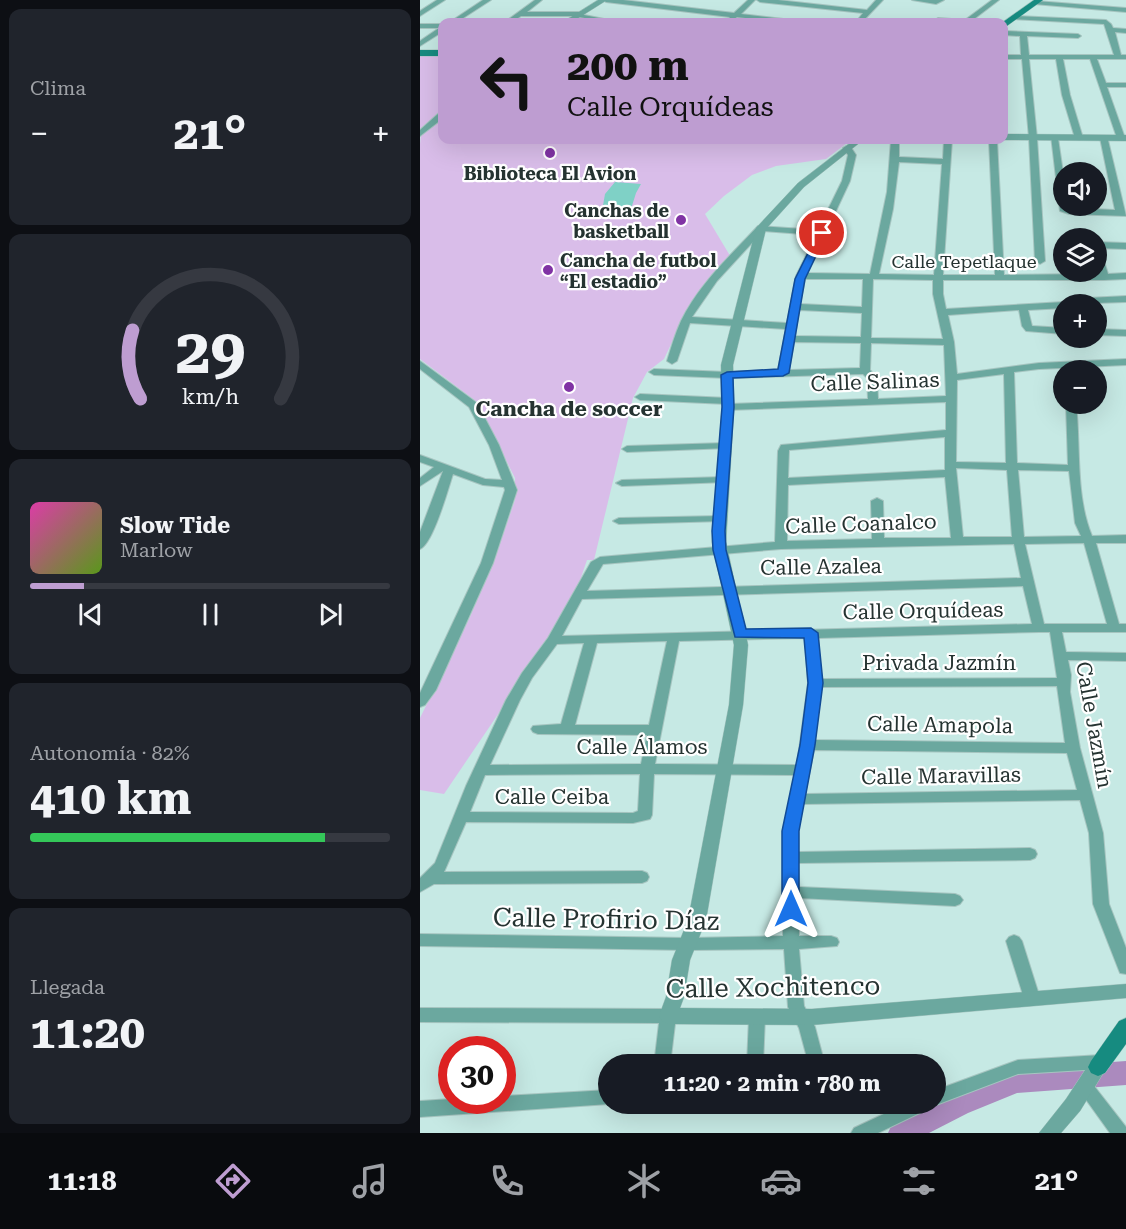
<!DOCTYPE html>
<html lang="es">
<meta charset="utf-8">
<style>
body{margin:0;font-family:"Roboto Serif",serif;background:#20242c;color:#f1f3f6;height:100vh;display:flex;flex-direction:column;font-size:22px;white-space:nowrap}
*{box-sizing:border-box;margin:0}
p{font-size:20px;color:#9ea1a6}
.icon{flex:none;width:33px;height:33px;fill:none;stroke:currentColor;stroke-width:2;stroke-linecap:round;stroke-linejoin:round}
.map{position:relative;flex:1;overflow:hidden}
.sheet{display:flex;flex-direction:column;gap:9px;padding:9px;background:#0d0f14;width:420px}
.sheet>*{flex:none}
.banner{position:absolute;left:18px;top:18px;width:570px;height:126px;border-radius:12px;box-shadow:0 6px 24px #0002;background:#be9dd1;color:#111;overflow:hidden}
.fabs{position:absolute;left:633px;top:162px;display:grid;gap:12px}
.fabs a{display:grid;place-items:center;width:54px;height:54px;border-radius:50%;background:#171b24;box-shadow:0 6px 24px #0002;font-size:30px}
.speed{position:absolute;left:18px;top:1036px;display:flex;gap:12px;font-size:30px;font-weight:700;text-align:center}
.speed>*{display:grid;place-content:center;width:78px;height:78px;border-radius:50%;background:#171b24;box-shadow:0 6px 24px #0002;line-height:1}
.speed .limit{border:9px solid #d22;background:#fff;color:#111}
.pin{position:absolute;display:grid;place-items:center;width:51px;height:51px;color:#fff;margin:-26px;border:3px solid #fff;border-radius:50%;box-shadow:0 2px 6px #0007}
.me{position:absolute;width:66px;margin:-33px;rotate:0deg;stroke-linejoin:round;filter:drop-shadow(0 0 4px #0008)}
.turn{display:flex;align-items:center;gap:21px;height:126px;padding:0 30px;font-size:27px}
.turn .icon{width:78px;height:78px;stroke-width:2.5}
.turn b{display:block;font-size:42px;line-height:51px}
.big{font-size:45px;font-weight:700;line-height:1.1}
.sheet .widget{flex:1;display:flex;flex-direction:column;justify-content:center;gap:9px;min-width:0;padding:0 21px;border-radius:12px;background:#20242c}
.sheet .dial{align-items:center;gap:0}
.dial svg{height:156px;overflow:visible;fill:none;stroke:#363941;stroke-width:7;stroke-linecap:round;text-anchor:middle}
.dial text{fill:#f1f3f6;stroke:none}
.song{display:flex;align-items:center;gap:18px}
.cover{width:72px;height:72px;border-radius:9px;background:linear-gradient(135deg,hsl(320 70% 55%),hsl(90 70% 35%))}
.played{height:6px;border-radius:3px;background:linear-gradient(90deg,#be9dd1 15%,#363941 15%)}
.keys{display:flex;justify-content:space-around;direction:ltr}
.heat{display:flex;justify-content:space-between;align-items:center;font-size:33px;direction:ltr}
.charge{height:9px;border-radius:4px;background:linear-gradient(90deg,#34c759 82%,#363941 0)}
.trip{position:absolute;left:178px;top:1054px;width:348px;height:60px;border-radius:30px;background:#171b24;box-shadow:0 6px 24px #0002;font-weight:700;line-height:60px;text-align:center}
.menu{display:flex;height:96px;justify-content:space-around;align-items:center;background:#090b0e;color:#9ea1a6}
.menu .icon{width:42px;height:42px}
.menu .current{color:#be9dd1}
.menu b{font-size:27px;color:#f1f3f6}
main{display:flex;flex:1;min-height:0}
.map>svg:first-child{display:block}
</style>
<main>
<section class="sheet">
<div class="widget"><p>Clima</p>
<div class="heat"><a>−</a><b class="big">21°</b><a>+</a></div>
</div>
<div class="widget dial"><svg viewBox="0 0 100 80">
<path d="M14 69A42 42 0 1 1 86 69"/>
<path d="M14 69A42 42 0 0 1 10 34" stroke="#be9dd1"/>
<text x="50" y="56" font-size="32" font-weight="700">29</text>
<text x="50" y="72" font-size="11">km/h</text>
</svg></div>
<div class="widget">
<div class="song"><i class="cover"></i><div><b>Slow Tide</b><p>Marlow</p></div></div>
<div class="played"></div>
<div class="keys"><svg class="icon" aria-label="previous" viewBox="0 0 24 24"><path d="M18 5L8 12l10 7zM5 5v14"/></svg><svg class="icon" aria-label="pause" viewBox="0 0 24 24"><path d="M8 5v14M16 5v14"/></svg><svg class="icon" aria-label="next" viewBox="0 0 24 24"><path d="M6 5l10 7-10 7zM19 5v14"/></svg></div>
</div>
<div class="widget"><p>Autonomía · 82%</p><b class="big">410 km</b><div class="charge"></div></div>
<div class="widget"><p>Llegada</p><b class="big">11:20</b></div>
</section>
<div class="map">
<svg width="706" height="1133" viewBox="0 0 706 1133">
<rect width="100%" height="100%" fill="#c6e9e4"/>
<path fill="#d9bde9" d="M0,55L22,56V110L0,129Z
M22,118V140H431L406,159L356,166L332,175L304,196L285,214L312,259L265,315L244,359L227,372L213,398L174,560H167L155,595L129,639L24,794L0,790V718L50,617L77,552L95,500V478L57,402L0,359V144L1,134Z"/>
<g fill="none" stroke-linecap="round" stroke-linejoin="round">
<path fill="#ab8abe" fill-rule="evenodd" d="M706,1061V1085L597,1093L548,1113L509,1133H468L472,1124L511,1104H516V1102L596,1069Z"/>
</g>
<path fill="#7fd1c6" d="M195,182L221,184L216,193L211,209L182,211L185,194Z"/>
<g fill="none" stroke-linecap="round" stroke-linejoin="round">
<defs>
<path id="minor" d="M17,0H25L0,16V11Z
M63,0H71L37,22H30Z
M115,0H122L107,12H161L164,15L199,22H186L154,16H101L92,22H85Z
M183,0H203L314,13L328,0H335L321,14L372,20L375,22H359L317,17L311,21L308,19L310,17L186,2Z
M337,0H358L447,10L456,0H463L442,22H436L443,13L340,2Z
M492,0H524L516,4Z
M572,0H579L550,22H524L515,20L518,18L545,20Z
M616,1L706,8V12L614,4L613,3Z
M595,16L686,20L691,24L693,28L706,29V33L695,32L701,55H706V59H677L686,83H706V87H687L705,138L704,140L697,138L670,59H643L650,95L663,138L659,140L655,138L642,95L636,59H609L617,138L625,261L620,264L615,261L609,138L602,59H584V55H601L600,36L584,35V31L658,34L661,36L658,38L607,36L609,55H694L684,24L593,19V17Z
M0,24H22V32L0,46V41L19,28H0Z
M19,113H22V119L0,136V130Z
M631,136L638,138L644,180V206L650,208L695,210L680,138L687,136L706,216L649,214L640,211Z
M471,140H479V157L523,159L524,140H532L523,275H575L569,140H577L584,275L678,274L676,268L678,255L683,258L688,274L706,273V279L684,280H523V294L526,309L644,302L668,298L706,296V302L644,304V308L608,310L612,326L644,328V334L606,331L602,326L599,310L528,315L534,342L537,374L619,363L706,359V365L619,369L594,372L597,463L648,465L646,404H656C661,446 655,495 672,536L706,535V543H676L699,624H706V632H642L646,652L706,653V661L648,660L651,675L650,692L660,748L683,833L689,904L706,948V974L700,973L698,968L673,904L669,833L660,800L383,804L378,831V852L610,848L615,850L617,854L615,858L610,860L378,863L379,887L535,894L540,896L543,900L540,904L535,906L379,898V936H411L417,938L419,942L417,946L379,949L384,1006L395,1027L405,1065H389L379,1028L368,1007L364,949L268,950L0,946V934L268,938L363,936L364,831L375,775L234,774L232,815L230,819L213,823L46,822L24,872L222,871L227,873L229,877L227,881L222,883L14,884L0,892V878L15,863L46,786L86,700L102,673L128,638L171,562L180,557L355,542L358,451L361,445L526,430V402L308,410L303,407L307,404L220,400L215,397L220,394L308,398L313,401L309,404L448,399L447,378L443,374L307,378L234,375L229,372L234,369L307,372L358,370L366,329L270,323L257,361L252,364L247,361C251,348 255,334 261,321C279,284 310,256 338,226L398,230L422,181L428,155L423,148L427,146H430L436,155L430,181L387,273L450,274L467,192ZM479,162L522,164L514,275L459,274L473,209ZM343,231L396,235L376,276L367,323L272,317L297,281ZM385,279H443L442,307L380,304ZM453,279L513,280V294L523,339L451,338ZM379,310L442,313L441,337L375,336ZM374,342L441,343L440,368L369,370ZM451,343L524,345L526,396L458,399L457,377L450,370ZM584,374L586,463L536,462L537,380ZM525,437V470L368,478L369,450ZM536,468L587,470L592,537H543ZM598,470L649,471L655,523L661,536L604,537ZM525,477L531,538H464L463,501L457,498L451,501L452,539L367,541L368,485ZM664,543L687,624H624L605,544ZM594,544L601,578L167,591L183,564L361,549ZM603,586L612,624L142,636L162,599ZM619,632H630L637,678L401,679L398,638ZM385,638L388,683L377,765L235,764L259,641ZM247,641L229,725H155L177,643ZM164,643L141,724L113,726L111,729L113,732L118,734L227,735L221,764L70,765L100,700L112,678L137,644ZM637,686L645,743L395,740L401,687ZM394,750L647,753L657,790L385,794ZM220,774L218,811L213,813L50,812L65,775Z
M676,242L706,243V249L676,248Z
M676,329L706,330V336L676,335Z
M0,361L57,403L79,445L97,490L73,563L16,690L5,705L0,707V693L61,563L85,490L84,487L63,485L33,474C28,489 13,544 0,549V532L23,471L0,486V478L14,467L0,462V455L65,479L82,480L69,445L49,407L0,369Z
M305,443L309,444L310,446L309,448L207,452L202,449L207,446Z
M303,477L309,480L307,482L202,486L196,483L202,480Z
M300,516L304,517L306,519L304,521L199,524L193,521L199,518Z
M594,935L599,937L602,941L620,998L618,1003L612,1005L606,1003L604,998L586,941L589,937Z
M0,1008L248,1009L254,1011L256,1016L250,1065H234L239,1023L0,1022Z
M337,1010L343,1012L345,1017L343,1065H327L329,1017L331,1012Z
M681,1055L687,1057L689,1062L687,1067L681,1069L598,1074L516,1105L512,1104H516V1090L598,1060Z
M665,1080L671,1082L706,1127V1133H690L657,1087L659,1082Z
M189,1090V1104L0,1117V1101L32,1099V1101H82V1096Z
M485,1104H511L508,1109L458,1133H431L434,1128Z"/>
<path id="tertiary" d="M178,0H187L152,22H143Z
M584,134L706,135V141L584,140Z
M434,140H443L384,187L346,229L313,365L314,407L306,542L328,645L323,705L286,920L270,960L264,997L260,1008L392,1009L706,984V998L392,1025L248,1024L242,1021L239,1016L246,997L252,960L268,920L309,705L314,645L292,542L302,407L301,365L336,228L378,183Z
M678,1059L685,1061L687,1067L660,1111L641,1133H619L646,1099L671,1061Z"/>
<path id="secondary" d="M614,0H623L584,28L583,22Z
M0,50H22V56H0Z
M706,1018V1044L685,1073L678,1076L671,1073L668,1067L671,1061L699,1021Z"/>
</defs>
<use href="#minor" stroke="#a6c5c0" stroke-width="2"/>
<use href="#tertiary" stroke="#a6c5c0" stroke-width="1"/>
<use href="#secondary" stroke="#a6c5c0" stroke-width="1"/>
<use href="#minor" fill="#6ba89f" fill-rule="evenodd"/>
<use href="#tertiary" fill="#6ba89f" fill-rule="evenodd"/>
<use href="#secondary" fill="#168b80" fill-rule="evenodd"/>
</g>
<path fill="#1a73e8" stroke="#114b97" stroke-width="1.5" d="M399,231L407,233L385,279L369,373L363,376L313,378L314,407L305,531L306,550L326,629L391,628L398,633L403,683L395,745L379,831V909L377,914L371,916L365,914L362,909V831L380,745L388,683L384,638L315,637L293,550L292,531L302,407L301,375L307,372L358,369L375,279Z"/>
<g fill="#8033a4" stroke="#fff" stroke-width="2">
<circle cx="130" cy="153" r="6"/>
<circle cx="261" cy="220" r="6"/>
<circle cx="128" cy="270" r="6"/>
<circle cx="149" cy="387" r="6"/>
</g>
<g text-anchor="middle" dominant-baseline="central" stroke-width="4.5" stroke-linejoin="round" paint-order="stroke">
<g font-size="18" font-weight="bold" fill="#253331" stroke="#fff">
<text x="130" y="173">Biblioteca El Avion</text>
<text x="249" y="210" text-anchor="end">Canchas de<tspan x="249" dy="21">basketball</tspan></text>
<text x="140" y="260" text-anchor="start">Cancha de futbol<tspan x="140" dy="21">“El estadio”</tspan></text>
</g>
<g font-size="18" fill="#253331" stroke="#fff">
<text x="544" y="261">Calle Tepetlaque</text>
</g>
<g font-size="21" fill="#253331" stroke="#fff">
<text transform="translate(455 382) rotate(-2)">Calle Salinas</text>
<text transform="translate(441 524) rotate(-2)">Calle Coanalco</text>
<text transform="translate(401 567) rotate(-1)">Calle Azalea</text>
<text transform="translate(503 611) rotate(-1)">Calle Orquídeas</text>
<text x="519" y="663">Privada Jazmín</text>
<text transform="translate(520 725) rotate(1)">Calle Amapola</text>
<text transform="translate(674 725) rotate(80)">Calle Jazmín</text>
<text x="222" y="747">Calle Álamos</text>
<text transform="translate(521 776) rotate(-1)">Calle Maravillas</text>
<text x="132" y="797">Calle Ceiba</text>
</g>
<g font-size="21" font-weight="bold" fill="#253331" stroke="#fff">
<text x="149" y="409">Cancha de soccer</text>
</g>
<g font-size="26" fill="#253331" stroke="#fff">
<text transform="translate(186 919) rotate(1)">Calle Profirio Díaz</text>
<text transform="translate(353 987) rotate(-1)">Calle Xochitenco</text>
</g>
</g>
</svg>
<div class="fabs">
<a><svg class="icon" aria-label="sound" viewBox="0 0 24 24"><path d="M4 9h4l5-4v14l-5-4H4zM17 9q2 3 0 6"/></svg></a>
<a><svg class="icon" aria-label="layers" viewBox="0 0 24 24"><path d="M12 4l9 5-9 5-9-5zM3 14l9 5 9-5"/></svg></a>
<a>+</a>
<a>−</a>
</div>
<div class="speed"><div class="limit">30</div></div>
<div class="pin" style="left:402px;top:233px;background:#d93025"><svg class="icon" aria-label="arrive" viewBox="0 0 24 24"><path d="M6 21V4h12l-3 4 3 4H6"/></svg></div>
<svg class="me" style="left:371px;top:909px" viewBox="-20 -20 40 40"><path d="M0-17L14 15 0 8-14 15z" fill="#1a73e8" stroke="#fff" stroke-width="4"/></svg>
<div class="trip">11:20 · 2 min · 780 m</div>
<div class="banner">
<div class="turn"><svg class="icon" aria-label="left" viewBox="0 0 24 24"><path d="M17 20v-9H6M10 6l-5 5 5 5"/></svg><div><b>200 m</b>Calle Orquídeas</div></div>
</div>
</div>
</main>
<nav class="menu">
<b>11:18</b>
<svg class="icon current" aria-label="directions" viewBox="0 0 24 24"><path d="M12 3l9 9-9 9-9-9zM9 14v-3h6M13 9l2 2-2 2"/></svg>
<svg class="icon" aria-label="music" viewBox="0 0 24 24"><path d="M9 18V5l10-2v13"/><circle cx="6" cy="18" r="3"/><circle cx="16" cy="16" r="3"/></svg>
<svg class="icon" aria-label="phone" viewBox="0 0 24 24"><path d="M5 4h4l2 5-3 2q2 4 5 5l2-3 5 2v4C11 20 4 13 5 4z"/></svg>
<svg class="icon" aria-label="climate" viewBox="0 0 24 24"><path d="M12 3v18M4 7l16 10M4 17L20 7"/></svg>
<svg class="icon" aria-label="car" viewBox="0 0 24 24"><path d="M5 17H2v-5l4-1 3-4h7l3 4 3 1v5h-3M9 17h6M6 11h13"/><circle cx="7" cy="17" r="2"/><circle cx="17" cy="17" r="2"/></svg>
<svg class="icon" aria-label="filters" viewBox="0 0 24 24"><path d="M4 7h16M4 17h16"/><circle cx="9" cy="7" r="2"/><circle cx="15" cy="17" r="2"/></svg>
<b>21°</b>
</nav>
